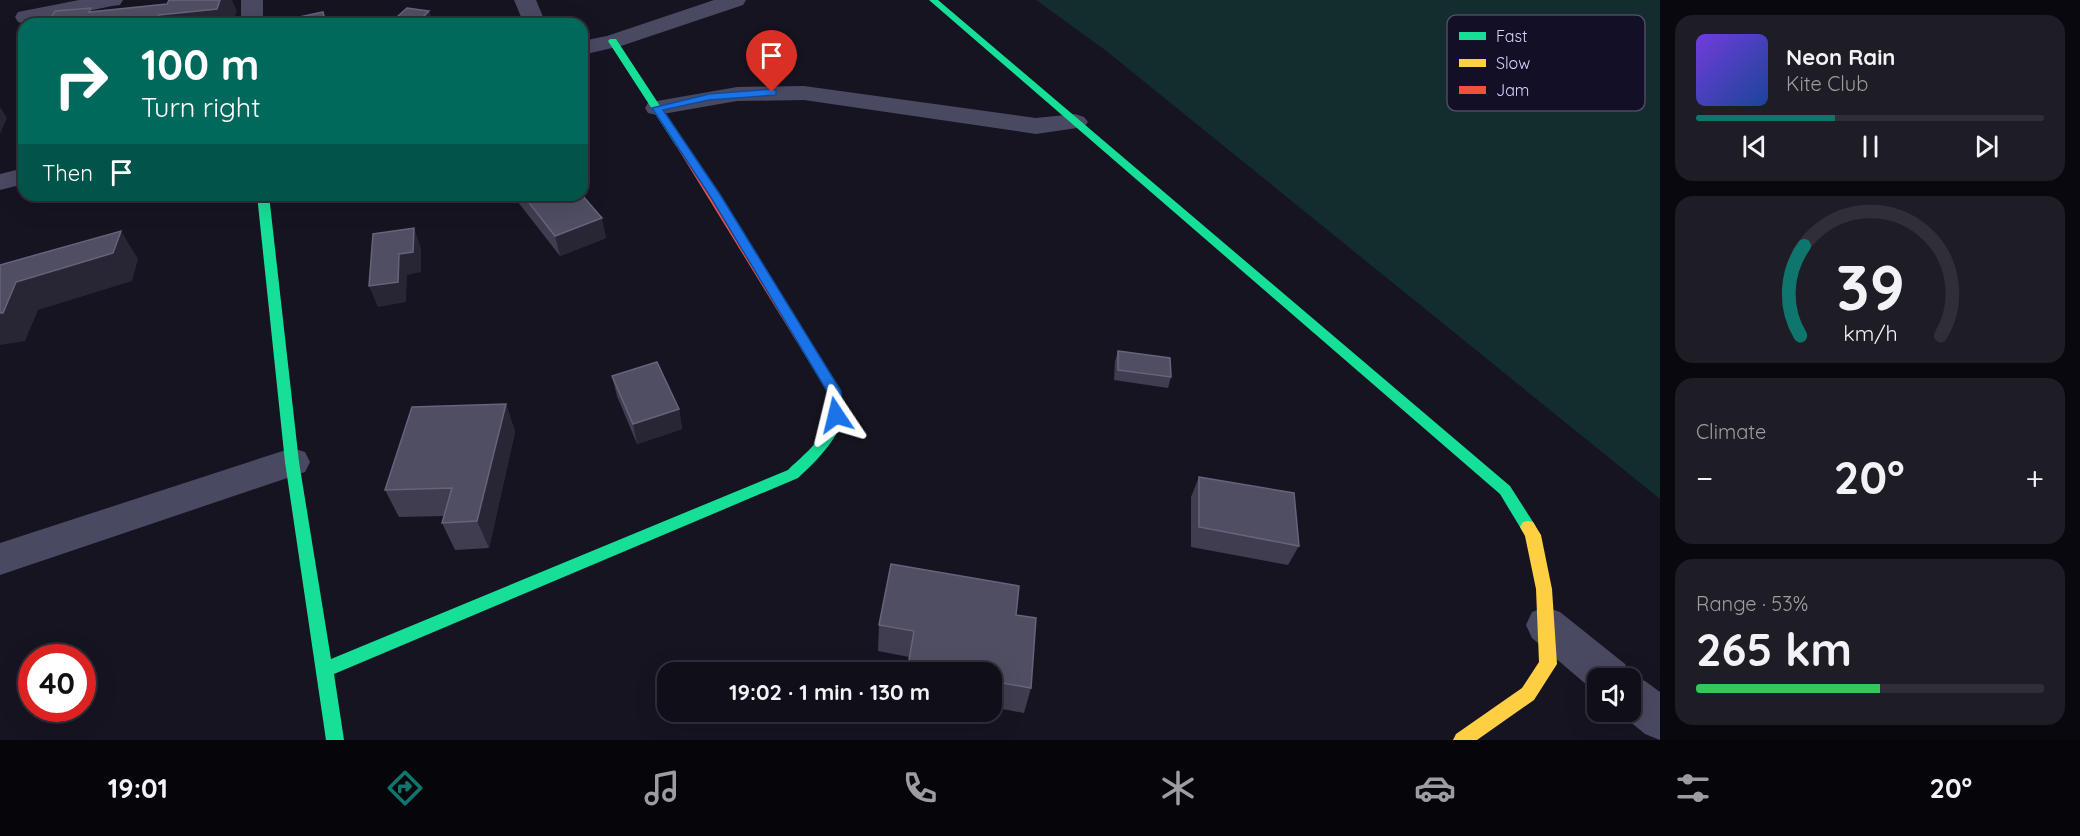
<!DOCTYPE html>
<meta charset="utf-8">
<style>
body{margin:0;font-family:Quicksand,sans-serif;background:#1e1d26;color:#f1f3f6;height:100vh;display:flex;flex-direction:column;font-size:22px;white-space:nowrap}
*{box-sizing:border-box;margin:0}
p{font-size:20px;color:#9c9ca2}
.icon{flex:none;width:33px;height:33px;fill:none;stroke:currentColor;stroke-width:2;stroke-linecap:round;stroke-linejoin:round}
.map{position:relative;flex:1;overflow:hidden}
.sheet{display:flex;flex-direction:column;gap:15px;padding:15px;background:#09080e;width:420px}
.sheet>*{flex:none}
.guide{position:absolute;left:18px;top:18px;width:570px;height:183px;border-radius:18px;box-shadow:0 6px 24px #0002,0 0 0 2px #302f38;background:#00695c;color:#fff;overflow:hidden}
.tools{position:absolute;left:1587px;top:668px;display:grid;gap:12px}
.tools a{display:grid;place-items:center;width:54px;height:54px;border-radius:12px;background:#100f19;box-shadow:0 6px 24px #0002,0 0 0 2px #302f38;font-size:30px}
.speed{position:absolute;left:18px;top:644px;display:flex;gap:12px;font-size:30px;font-weight:700;text-align:center}
.speed>*{display:grid;place-content:center;width:78px;height:78px;border-radius:50%;background:#100f19;box-shadow:0 6px 24px #0002,0 0 0 2px #302f38;line-height:1}
.speed .limit{border:9px solid #d22;background:#fff;color:#111}
.pin{position:absolute;display:grid;place-items:center;width:51px;height:51px;color:#fff;margin:-62px -26px;border-radius:50% 50% 50% 0;rotate:-45deg;box-shadow:0 0 6px #0007}
.pin .icon{rotate:45deg}
.me{position:absolute;width:66px;margin:-33px;rotate:350deg;stroke-linejoin:round;filter:drop-shadow(0 0 4px #0008)}
.turn{display:flex;align-items:center;gap:21px;height:126px;padding:0 24px;font-size:27px}
.turn .icon{width:78px;height:78px;stroke-width:2.5}
.turn b{display:block;font-size:42px;line-height:51px}
.then{display:flex;align-items:center;height:57px;padding:0 24px;background:#0003;gap:12px;font-size:22px}
.big{font-size:45px;font-weight:700;line-height:1.1}
.sheet .widget{flex:1;display:flex;flex-direction:column;justify-content:center;gap:9px;min-width:0;padding:0 21px;border-radius:18px;background:#1e1d26}
.sheet .dial{align-items:center;gap:0}
.dial svg{height:156px;overflow:visible;fill:none;stroke:#302f38;stroke-width:7;stroke-linecap:round;text-anchor:middle}
.dial text{fill:#f1f3f6;stroke:none}
.song{display:flex;align-items:center;gap:18px}
.cover{width:72px;height:72px;border-radius:9px;background:linear-gradient(135deg,hsl(260 70% 55%),hsl(220 70% 35%))}
.played{height:6px;border-radius:3px;background:linear-gradient(90deg,#0f766e 40%,#302f38 40%)}
.keys{display:flex;justify-content:space-around;direction:ltr}
.heat{display:flex;justify-content:space-between;align-items:center;font-size:33px;direction:ltr}
.charge{height:9px;border-radius:4px;background:linear-gradient(90deg,#34c759 53%,#302f38 0)}
.trip{position:absolute;left:657px;top:662px;width:345px;height:60px;border-radius:18px;background:#100f19;box-shadow:0 6px 24px #0002,0 0 0 2px #302f38;font-weight:700;line-height:60px;text-align:center}
.menu{display:flex;height:96px;justify-content:space-around;align-items:center;background:#06060a;color:#9c9ca2}
.menu .icon{width:42px;height:42px}
.menu .selected{color:#0f766e}
.menu b{font-size:27px;color:#f1f3f6}
main{display:flex;flex:1;min-height:0}
.map>svg:first-child{display:block}
</style>
<main>
<div class="map">
<svg width="1660" height="740" viewBox="0 0 1660 740">
<rect width="100%" height="100%" fill="#161421"/>
<path fill="#132c2d" d="M1036,0H1660V499L1105,50Z"/>
<g fill="none" stroke-linecap="round" stroke-linejoin="round">
<path fill="#4a4962" fill-rule="evenodd" d="M79,0H123L120,5L112,6L26,24L18,22L15,17L18,12Z
M241,0H263V24H241Z
M514,0H536L546,24H524Z
M714,0H746L743,5L621,46L582,55V41L607,36Z
M804,86L1036,118L1075,114L1084,117L1088,122L1084,127L1036,134L804,100L737,101L657,115L648,113L645,108L648,103L657,101L737,87Z
M24,168V184L0,190V174Z
M292,448L305,452L310,462L305,472L0,575V543Z
M1546,607L1560,612L1625,664L1630,675L1645,681L1660,692V740L1645,734L1617,711H1630V678H1598V693L1595,692L1532,638L1526,625L1532,612Z"/>
<path fill="#16e098" fill-rule="evenodd" d="M929,0H938L1510,486L1533,522L1536,527L1533,532L1528,533L1523,532L1500,494Z
M610,39H616L685,144L684,146H676L608,41Z
M257,195H269L299,462L331,659L788,470C801,457 819,444 825,426C828,418 827,410 830,402H840C852,428 815,462 798,478L334,674L344,740H326L285,462Z"/>
<path fill="#ffcf43" fill-rule="evenodd" d="M1528,521L1533,522L1541,535L1552,589L1557,664L1534,700L1477,740H1453L1456,734L1522,688L1539,662L1536,589L1525,536L1520,527L1523,522Z"/>
<path fill="#f24e42" fill-rule="evenodd" d="M680,141L685,144L839,387L842,406L840,410H830L827,391L675,144Z"/>
</g>
<path fill="#403d50" d="M513,195H582L606,238L560,256L514,197Z
M1118,351L1171,377L1168,388L1114,380L1115,361Z
M612,376L679,409L682,429L637,444L617,396Z
M506,404L515,432L489,548L455,550L442,523L444,516L399,517L385,490Z
M1199,477L1299,546L1288,565L1191,547V497Z
M1016,615L1031,688L1024,713L992,707V672H907L909,657L878,651L879,625Z"/>
<path fill="#282635" d="M220,0H232L237,11L232,24H150L159,15Z
M429,11L432,20L429,24H416Z
M20,37H24V44Z
M0,107L7,118L0,134Z
M602,218L606,238L560,256L555,236Z
M414,228L421,248V272L407,275L406,302L378,307L369,286Z
M121,231L138,259L132,281L38,310L25,341L0,345V313L16,282Z
M506,404L515,432L489,548L477,521Z
M679,409L682,429L637,444L633,424Z"/>
<path fill="#504e63" stroke="#66637b" stroke-width="1.5" d="M169,0H220L217,9L159,15L155,24H28L31,20L51,18L55,11L91,8L89,12L167,4Z
M407,8L429,11L416,24H389Z
M323,12L326,24H301L299,17Z
M24,31V37H20Z
M523,195H582L602,218L555,236Z
M414,228L413,252L399,254L398,282L369,286L373,234Z
M121,231L113,253L16,282L3,313H0V265Z
M1118,351L1170,358L1171,377L1118,370Z
M657,362L679,409L633,424L612,376Z
M506,404L477,521L442,523L452,488L385,490L412,407Z
M1199,477L1294,493L1299,546L1199,527Z
M891,564L1019,586L1016,615L1036,618L1031,688L992,681V672H943L908,666L914,631L879,625Z"/>
<path fill="#1a73e8" stroke="#114b97" stroke-width="1.5" d="M772,89L776,90V95L709,100L663,110L721,196L841,391L843,415L836,420L829,415L827,391L710,196L652,108L709,94Z"/>
<rect x="1447" y="15" width="198" height="96" rx="9" fill="#130f26" stroke="#4e4a67" stroke-width="1.5"/>
<rect x="1459" y="32" width="27" height="8" fill="#16e098"/>
<rect x="1459" y="59" width="27" height="8" fill="#ffcf43"/>
<rect x="1459" y="86" width="27" height="8" fill="#f24e42"/>
<g font-size="16" fill="#d9d4ff">
<text x="1496" y="42">Fast</text>
<text x="1496" y="69">Slow</text>
<text x="1496" y="96">Jam</text>
</g>
</svg>
<div class="tools">
<a><svg class="icon" aria-label="sound" viewBox="0 0 24 24"><path d="M4 9h4l5-4v14l-5-4H4zM17 9q2 3 0 6"/></svg></a>
</div>
<div class="speed"><div class="limit">40</div></div>
<div class="pin" style="left:772px;top:92px;background:#d93025"><svg class="icon" aria-label="arrive" viewBox="0 0 24 24"><path d="M6 21V4h12l-3 4 3 4H6"/></svg></div>
<svg class="me" style="left:836px;top:415px" viewBox="-20 -20 40 40"><path d="M0-17L14 15 0 8-14 15z" fill="#1a73e8" stroke="#fff" stroke-width="4"/></svg>
<div class="trip">19:02 · 1 min · 130 m</div>
<div class="guide">
<div class="turn"><svg class="icon" aria-label="right" viewBox="0 0 24 24"><path d="M7 20v-9h11M14 6l5 5-5 5"/></svg><div><b>100 m</b>Turn right</div></div>
<div class="then">Then<svg class="icon" aria-label="arrive" viewBox="0 0 24 24"><path d="M6 21V4h12l-3 4 3 4H6"/></svg></div>
</div>
</div>
<section class="sheet">
<div class="widget">
<div class="song"><i class="cover"></i><div><b>Neon Rain</b><p>Kite Club</p></div></div>
<div class="played"></div>
<div class="keys"><svg class="icon" aria-label="previous" viewBox="0 0 24 24"><path d="M18 5L8 12l10 7zM5 5v14"/></svg><svg class="icon" aria-label="pause" viewBox="0 0 24 24"><path d="M8 5v14M16 5v14"/></svg><svg class="icon" aria-label="next" viewBox="0 0 24 24"><path d="M6 5l10 7-10 7zM19 5v14"/></svg></div>
</div>
<div class="widget dial"><svg viewBox="0 0 100 80">
<path d="M14 69A42 42 0 1 1 86 69"/>
<path d="M14 69A42 42 0 0 1 16 23" stroke="#0f766e"/>
<text x="50" y="56" font-size="32" font-weight="700">39</text>
<text x="50" y="72" font-size="11">km/h</text>
</svg></div>
<div class="widget"><p>Climate</p>
<div class="heat"><a>−</a><b class="big">20°</b><a>+</a></div>
</div>
<div class="widget"><p>Range · 53%</p><b class="big">265 km</b><div class="charge"></div></div>
</section>
</main>
<nav class="menu">
<b>19:01</b>
<svg class="icon selected" aria-label="directions" viewBox="0 0 24 24"><path d="M12 3l9 9-9 9-9-9zM9 14v-3h6M13 9l2 2-2 2"/></svg>
<svg class="icon" aria-label="music" viewBox="0 0 24 24"><path d="M9 18V5l10-2v13"/><circle cx="6" cy="18" r="3"/><circle cx="16" cy="16" r="3"/></svg>
<svg class="icon" aria-label="phone" viewBox="0 0 24 24"><path d="M5 4h4l2 5-3 2q2 4 5 5l2-3 5 2v4C11 20 4 13 5 4z"/></svg>
<svg class="icon" aria-label="climate" viewBox="0 0 24 24"><path d="M12 3v18M4 7l16 10M4 17L20 7"/></svg>
<svg class="icon" aria-label="car" viewBox="0 0 24 24"><path d="M5 17H2v-5l4-1 3-4h7l3 4 3 1v5h-3M9 17h6M6 11h13"/><circle cx="7" cy="17" r="2"/><circle cx="17" cy="17" r="2"/></svg>
<svg class="icon" aria-label="filters" viewBox="0 0 24 24"><path d="M4 7h16M4 17h16"/><circle cx="9" cy="7" r="2"/><circle cx="15" cy="17" r="2"/></svg>
<b>20°</b>
</nav>
